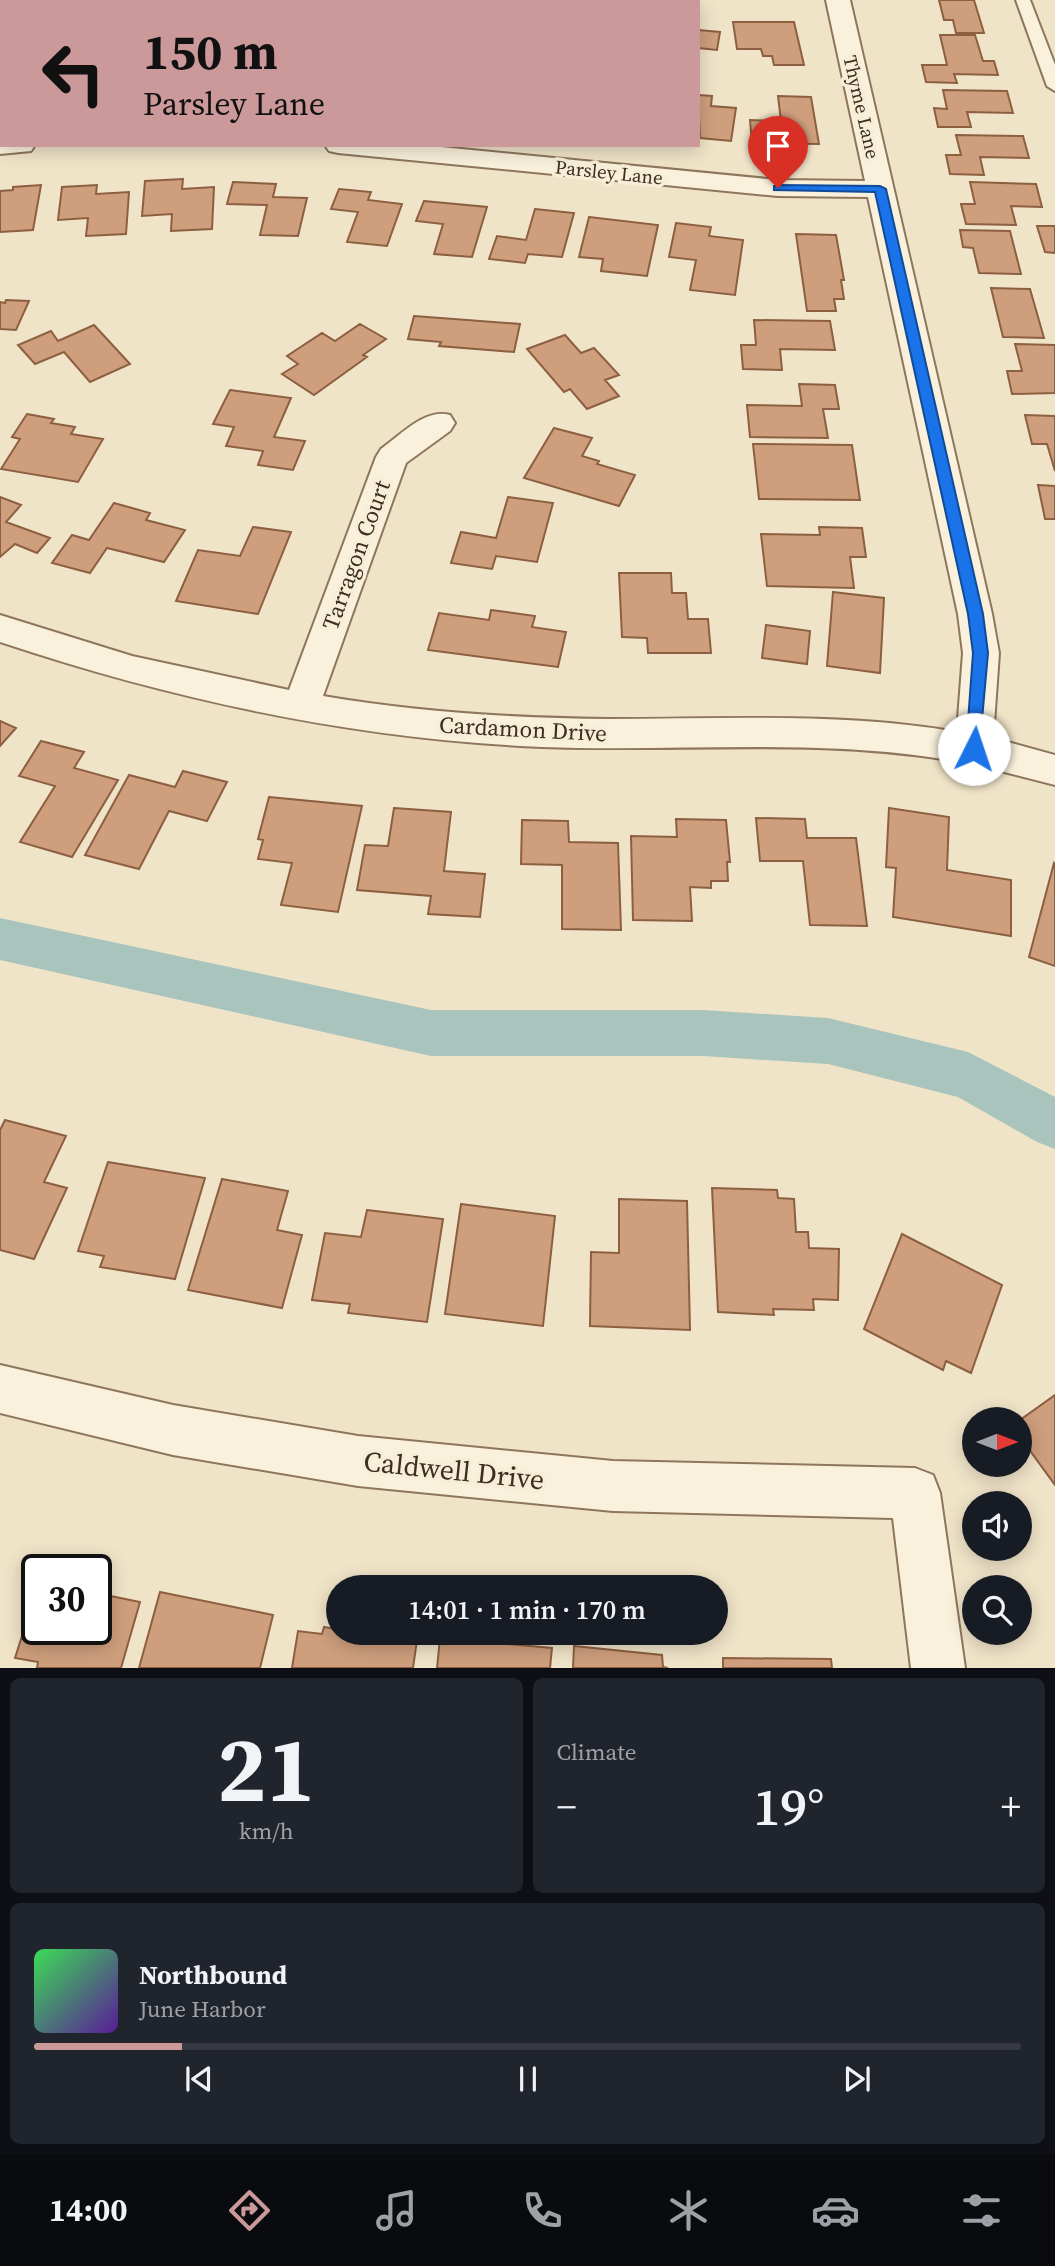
<!DOCTYPE html>
<meta charset="utf-8">
<style>
body{margin:0;font-family:"Source Serif 4",serif;background:#20242c;color:#f1f3f6;height:100vh;display:flex;flex-direction:column;font-size:26px;white-space:nowrap}
*{box-sizing:border-box;margin:0}
p{font-size:23px;color:#9ea1a6}
.icon{flex:none;width:38px;height:38px;fill:none;stroke:currentColor;stroke-width:2;stroke-linecap:round;stroke-linejoin:round}
.map{position:relative;height:1668px;overflow:hidden}
.panel{display:flex;flex-direction:column;gap:10px;padding:10px;background:#0d0f14;flex:1}
.panel>*{flex:none}
.banner{position:absolute;left:0px;top:0px;width:700px;height:147px;box-shadow:0 4px 18px #0003;background:#cc999b;color:#111;overflow:hidden}
.needle{width:46px;rotate:90deg}
.buttons{position:absolute;left:962px;top:1407px;display:grid;gap:14px}
.buttons a{display:grid;place-items:center;width:70px;height:70px;border-radius:50%;background:#171b24;box-shadow:0 4px 18px #0003;font-size:35px}
.speed{position:absolute;left:21px;top:1554px;display:flex;gap:14px;font-size:35px;font-weight:700;text-align:center}
.speed>*{display:grid;place-content:center;width:91px;height:91px;border-radius:50%;background:#171b24;box-shadow:0 4px 18px #0003;line-height:1}
.speed .limit{border:4px solid #111;border-radius:10px;background:#fff;color:#111}
.pin{position:absolute;display:grid;place-items:center;width:60px;height:60px;color:#fff;margin:-72px -30px;border-radius:50% 50% 50% 0;rotate:-45deg;box-shadow:0 0 7px #0007}
.pin .icon{rotate:45deg}
.me{position:absolute;width:77px;margin:-38px;rotate:4deg;stroke-linejoin:round;filter:drop-shadow(0 0 5px #0008)}
.turn{display:flex;align-items:center;gap:24px;height:147px;padding:0 28px;font-size:32px}
.turn .icon{width:91px;height:91px;stroke-width:2.5}
.turn b{display:block;font-size:49px;line-height:60px}
.big{font-size:52px;font-weight:600;line-height:1.1}
.panel .card{flex:1;display:flex;flex-direction:column;justify-content:center;gap:10px;min-width:0;padding:0 24px;border-radius:10px;background:#20242c}
.panel .dial{align-items:center;gap:0}
.dial b{font-size:91px;line-height:1}
.song{display:flex;align-items:center;gap:21px}
.cover{width:84px;height:84px;border-radius:10px;background:linear-gradient(135deg,hsl(130 70% 55%),hsl(270 70% 35%))}
.played{height:7px;border-radius:4px;background:linear-gradient(90deg,#cc999b 15%,#363941 15%)}
.keys{display:flex;justify-content:space-around;direction:ltr}
.heat{display:flex;justify-content:space-between;align-items:center;font-size:38px;direction:ltr}
.panel .tiles{flex:1;display:grid;gap:10px;grid-template-columns:1fr 1fr}
.card:last-child{grid-column:span 2}
.trip{position:absolute;left:326px;top:1575px;width:402px;height:70px;border-radius:35px;background:#171b24;box-shadow:0 4px 18px #0003;font-weight:600;line-height:70px;text-align:center}
.menu{display:flex;height:112px;justify-content:space-around;align-items:center;background:#090b0e;color:#9ea1a6}
.menu .icon{width:49px;height:49px}
.menu .selected{color:#cc999b}
.menu b{font-size:32px;color:#f1f3f6}
.map>svg:first-child{display:block}
</style>
<div class="map">
<svg width="1055" height="1668" viewBox="0 0 1055 1668">
<rect width="100%" height="100%" fill="#f0e4c8"/>
<g fill="none" stroke-linecap="round" stroke-linejoin="round">
<path fill="#a9c4bc" fill-rule="evenodd" d="M0,918L431,1010H703L828,1018L968,1052L1055,1097V1149L1037,1142L958,1097L828,1064L703,1056H431L0,960Z"/>
</g>
<path fill="#cf9f7d" stroke="#8d5f41" stroke-width="2" d="M939,0H974L984,33H956L953,20H944Z
M733,22H794L804,65H774L772,56H763L761,49H737Z
M698,30L720,32L717,50L698,48Z
M940,35H975L983,61H994L998,75L954,74L957,83L926,82L922,65H947Z
M943,90L1007,91L1013,113L967,112L971,127H938L934,108L947,109Z
M698,95L712,96L711,106L736,108L731,141L700,138Z
M778,96L811,97L819,144L752,143L750,120L781,121Z
M956,135L1023,136L1029,158L980,157L984,175L950,174L946,155H961Z
M183,179L182,189L214,187L212,229L171,231L172,214L142,216L145,181Z
M233,182L276,184L273,197L307,198L298,236L260,235L267,205L227,204Z
M970,182L1036,184L1042,207L1011,206L1016,225L966,224L961,204H975Z
M41,185L33,230L0,232V191L13,190V187Z
M97,185L96,194L129,192L126,234L86,236L88,218L58,220L62,187Z
M339,189L371,192L368,200L402,204L387,246L347,242L358,212L331,209Z
M424,201L487,207L472,257L434,254L443,224L416,221Z
M535,209L574,213L562,257L528,254L525,263L489,259L497,236L526,240Z
M589,217L658,225L647,276L601,271L603,259L579,257Z
M676,223L711,227L709,236L743,240L735,295L690,290L696,260L669,257Z
M1037,226H1055V253L1045,252Z
M960,230L1010,231L1021,274L979,273L973,248L963,247Z
M796,234L836,235L844,280H841L844,299H834L836,311H807Z
M991,288L1030,289L1044,338L1003,337Z
M6,300L29,301L16,330L0,329V302L5,303Z
M414,316L520,324L514,352L439,346L441,342L408,339Z
M754,320L830,321L835,350L780,349L782,370L743,369L741,345H756Z
M360,324L386,339L363,355L367,357L314,395L282,374L298,364L287,356L322,333L335,341Z
M94,325L130,364L90,382L64,352L35,364L18,345L51,331L58,341Z
M565,335L581,353L594,348L619,375L605,380L619,396L587,409L570,389L564,392L527,349Z
M1015,344L1055,345V393L1012,394L1007,371H1022Z
M799,384L835,385L839,409H823L828,438L750,437L747,405L802,406Z
M230,390L291,398L274,437L305,441L293,470L258,465L263,451L226,446L234,427L213,424Z
M27,414L54,419L51,423L75,427L71,434L103,439L78,482L1,469L20,439L12,437Z
M1025,415L1055,416V471L1047,444H1032Z
M554,428L592,438L582,456L599,461L597,464L635,475L619,506L524,478Z
M753,444L852,445L860,500L759,499Z
M1038,485L1055,486V519H1045Z
M0,497L21,505L6,522L50,538L37,553L15,544L0,557Z
M508,497L553,503L537,562L496,556L492,569L451,563L461,532L496,538Z
M114,503L150,513L146,520L185,530L164,562L107,548L90,573L52,563L72,535L89,540Z
M253,527L291,532L258,614L176,601L198,550L240,556Z
M819,527L862,528L866,557H850L854,588L767,586L761,534L820,535Z
M619,573H671L672,593H686L688,619H708L711,653H648L647,638L622,637Z
M833,592L884,598L880,673L827,666Z
M491,610L535,616L532,627L566,632L558,667L428,650L439,613L489,620Z
M766,625L810,631L807,664L762,658Z
M0,721L16,728L0,746Z
M41,741L84,752L74,768L118,780L72,857L20,842L55,786L19,776Z
M183,771L227,782L207,821L169,811L139,869L85,855L129,775L175,787Z
M269,797L362,806L338,912L281,905L292,863L258,859L263,840L258,839Z
M394,808L451,812L444,871L485,874L480,917L428,914L431,896L357,890L365,845L388,846Z
M889,808L949,817L947,870L1011,880V936L893,917L896,868L886,867Z
M756,818L805,819L807,838H856L867,926L810,925L803,861H760Z
M676,819L726,820L730,862H727L728,881H711V888L690,887L692,921L633,920L631,836L677,837Z
M522,820L568,821L569,842L618,843L621,930L562,929V865L521,864Z
M1054,863L1055,864V966L1029,957Z
M5,1120L66,1136L44,1182L67,1188L34,1259L0,1250V1130Z
M108,1162L205,1178L175,1279L100,1267L104,1256L78,1251Z
M222,1179L288,1191L277,1230L302,1235L282,1308L188,1290Z
M712,1188L777,1190L778,1198L794,1199L796,1232H808L809,1248L839,1249L838,1300L813,1299L814,1310L773,1309L774,1315L718,1312Z
M619,1199L687,1201L690,1330L590,1326L591,1252L619,1253Z
M461,1204L555,1216L543,1326L445,1314Z
M367,1210L443,1219L427,1322L348,1313L350,1304L312,1300L325,1233L361,1237Z
M902,1234L1002,1285L971,1373L946,1361L943,1370L864,1329Z
M1055,1395V1485L1020,1437V1420Z
M37,1589V1629H96V1593L140,1602L121,1668H37L38,1662L15,1658Z
M160,1592L273,1615L260,1668H139Z
M324,1627L338,1629V1633H365L417,1640L413,1668H292L298,1631L322,1634Z
M440,1638L552,1648L550,1668H437Z
M574,1646L662,1655L663,1667L668,1668H573Z
M723,1658L831,1659L832,1668H723Z"/>
<g fill="none" stroke-linecap="round" stroke-linejoin="round">
<defs>
<path id="lane" d="M1016,0H1030L1055,65V91L1047,86Z"/>
<path id="street" d="M826,0H850L992,614L999,653L993,738L1055,755V785C1013,774 972,763 929,757C801,739 671,752 542,747C355,739 177,701 0,642V615L132,656L289,690L376,457L381,449C401,435 425,408 450,415L455,423L450,431L406,463L323,696C416,712 513,718 608,719C724,719 842,712 957,732L963,653L958,614L868,197L778,196L338,153L329,151L325,145H421L778,180L865,181Z
M0,138L2,145H35L31,151L0,154Z
M0,1365L173,1405L358,1436L613,1461L915,1468L933,1475L940,1493L965,1668H911L893,1518L613,1511L358,1486L173,1455L0,1413Z"/>
</defs>
<use href="#lane" stroke="#8d765c" stroke-width="4"/>
<use href="#street" stroke="#8d765c" stroke-width="4"/>
<use href="#lane" fill="#faf1dc" fill-rule="evenodd"/>
<use href="#street" fill="#faf1dc" fill-rule="evenodd"/>
</g>
<path fill="#1a73e8" stroke="#114b97" stroke-width="2" d="M778,185L880,186L886,189L983,614L988,653L979,753H968L966,749L973,653L968,614L875,192L774,190V186Z"/>
<g text-anchor="middle" dominant-baseline="central" stroke-width="7" stroke-linejoin="round" paint-order="stroke">
<g font-size="19" fill="#3d2e20" stroke="#f7eed8">
<text transform="translate(862 107) rotate(77)">Thyme Lane</text>
<text transform="translate(609 172) rotate(6)">Parsley Lane</text>
</g>
<g font-size="23" fill="#3d2e20" stroke="#f7eed8">
<text transform="translate(356 555) rotate(-70)">Tarragon Court</text>
<text transform="translate(523 729) rotate(3)">Cardamon Drive</text>
</g>
<g font-size="28" fill="#3d2e20" stroke="#f7eed8">
<text transform="translate(454 1470) rotate(6)">Caldwell Drive</text>
</g>
</g>
</svg>
<div class="buttons">
<a><svg class="needle" viewBox="-14 -14 28 28"><path d="M0-13l5 13h-10z" fill="#e53935"/><path d="M0 13l5-13h-10z" fill="#9ea1a6"/></svg></a>
<a><svg class="icon" aria-label="sound" viewBox="0 0 24 24"><path d="M4 9h4l5-4v14l-5-4H4zM17 9q2 3 0 6"/></svg></a>
<a><svg class="icon" aria-label="search" viewBox="0 0 24 24"><circle cx="10" cy="10" r="6"/><path d="M15 15l6 6"/></svg></a>
</div>
<div class="speed"><div class="limit">30</div></div>
<div class="pin" style="left:778px;top:188px;background:#d93025"><svg class="icon" aria-label="arrive" viewBox="0 0 24 24"><path d="M6 21V4h12l-3 4 3 4H6"/></svg></div>
<svg class="me" style="left:974px;top:749px" viewBox="-20 -20 40 40"><circle r="19" fill="#fff"/><path d="M0-13L10 11 0 6-10 11z" fill="#1a73e8"/></svg>
<div class="trip">14:01 · 1 min · 170 m</div>
<div class="banner">
<div class="turn"><svg class="icon" aria-label="left" viewBox="0 0 24 24"><path d="M17 20v-9H6M10 6l-5 5 5 5"/></svg><div><b>150 m</b>Parsley Lane</div></div>
</div>
</div>
<section class="panel">
<div class="tiles">
<div class="card dial"><b>21</b><p>km/h</p></div>
<div class="card"><p>Climate</p>
<div class="heat"><a>−</a><b class="big">19°</b><a>+</a></div>
</div>
<div class="card">
<div class="song"><i class="cover"></i><div><b>Northbound</b><p>June Harbor</p></div></div>
<div class="played"></div>
<div class="keys"><svg class="icon" aria-label="previous" viewBox="0 0 24 24"><path d="M18 5L8 12l10 7zM5 5v14"/></svg><svg class="icon" aria-label="pause" viewBox="0 0 24 24"><path d="M8 5v14M16 5v14"/></svg><svg class="icon" aria-label="next" viewBox="0 0 24 24"><path d="M6 5l10 7-10 7zM19 5v14"/></svg></div>
</div>
</div>
</section>
<nav class="menu">
<b>14:00</b>
<svg class="icon selected" aria-label="directions" viewBox="0 0 24 24"><path d="M12 3l9 9-9 9-9-9zM9 14v-3h6M13 9l2 2-2 2"/></svg>
<svg class="icon" aria-label="music" viewBox="0 0 24 24"><path d="M9 18V5l10-2v13"/><circle cx="6" cy="18" r="3"/><circle cx="16" cy="16" r="3"/></svg>
<svg class="icon" aria-label="phone" viewBox="0 0 24 24"><path d="M5 4h4l2 5-3 2q2 4 5 5l2-3 5 2v4C11 20 4 13 5 4z"/></svg>
<svg class="icon" aria-label="climate" viewBox="0 0 24 24"><path d="M12 3v18M4 7l16 10M4 17L20 7"/></svg>
<svg class="icon" aria-label="car" viewBox="0 0 24 24"><path d="M5 17H2v-5l4-1 3-4h7l3 4 3 1v5h-3M9 17h6M6 11h13"/><circle cx="7" cy="17" r="2"/><circle cx="17" cy="17" r="2"/></svg>
<svg class="icon" aria-label="filters" viewBox="0 0 24 24"><path d="M4 7h16M4 17h16"/><circle cx="9" cy="7" r="2"/><circle cx="15" cy="17" r="2"/></svg>
</nav>
